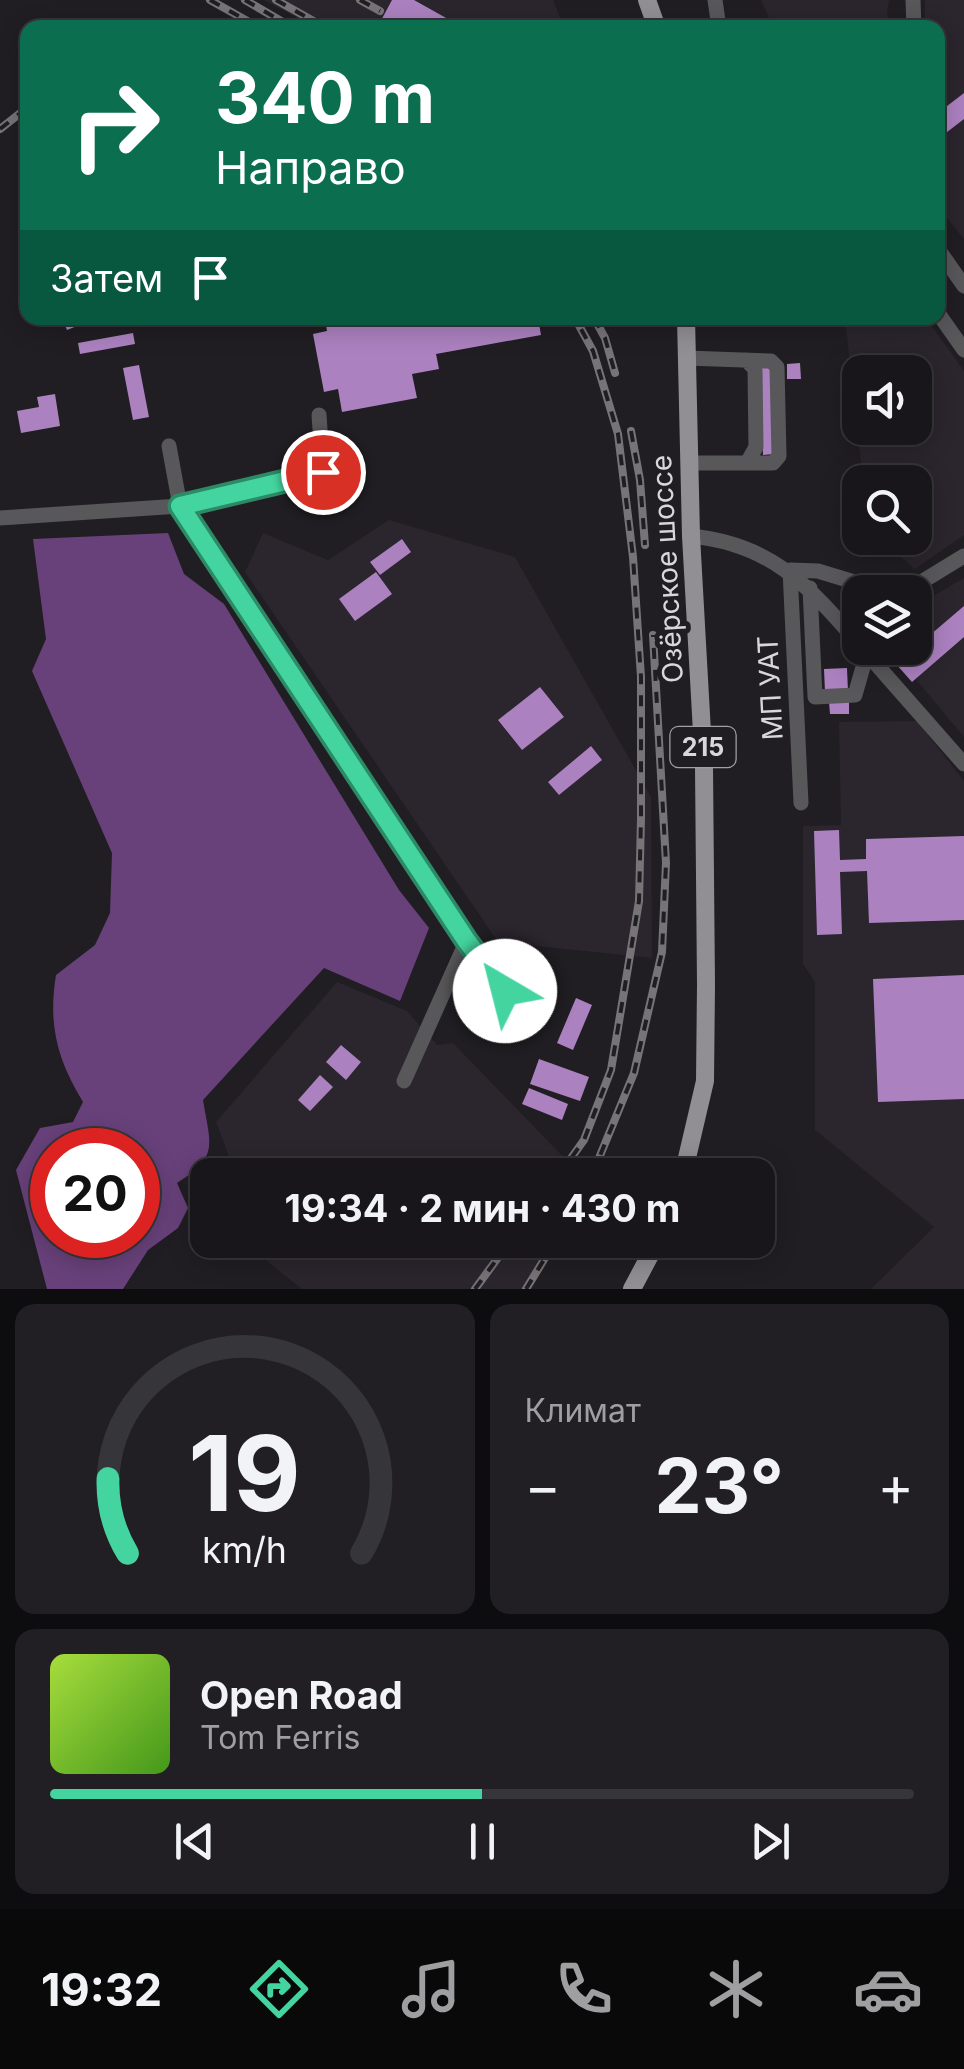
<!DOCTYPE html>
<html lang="ru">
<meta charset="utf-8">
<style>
body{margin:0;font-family:Inter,sans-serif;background:#211f23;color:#f1f3f6;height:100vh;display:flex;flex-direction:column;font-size:38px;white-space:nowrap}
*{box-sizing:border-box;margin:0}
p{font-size:32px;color:#9f9fa2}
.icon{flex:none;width:55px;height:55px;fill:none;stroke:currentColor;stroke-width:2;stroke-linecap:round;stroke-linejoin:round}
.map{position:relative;height:1289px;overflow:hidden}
.details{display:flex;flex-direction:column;gap:15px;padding:15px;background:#0d0c0e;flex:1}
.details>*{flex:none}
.hud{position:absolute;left:20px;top:20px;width:925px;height:305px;border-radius:20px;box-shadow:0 5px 25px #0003,0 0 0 2px #363539;background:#0b6e4f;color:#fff;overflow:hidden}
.buttons{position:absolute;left:842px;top:355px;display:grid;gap:20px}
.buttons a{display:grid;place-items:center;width:90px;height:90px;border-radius:20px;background:#18161a;box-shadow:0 5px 25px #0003,0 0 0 2px #363539;font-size:50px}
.speed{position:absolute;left:30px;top:1128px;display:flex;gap:20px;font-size:50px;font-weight:700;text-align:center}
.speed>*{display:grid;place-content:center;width:130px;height:130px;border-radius:50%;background:#18161a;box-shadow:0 5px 25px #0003,0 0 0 2px #363539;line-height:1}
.speed .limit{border:15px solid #d22;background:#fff;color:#111}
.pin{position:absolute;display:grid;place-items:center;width:85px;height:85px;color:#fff;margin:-42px;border:5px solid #fff;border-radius:50%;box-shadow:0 2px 10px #0007}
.me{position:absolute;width:110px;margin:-55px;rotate:323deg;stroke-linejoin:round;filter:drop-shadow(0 0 8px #0008)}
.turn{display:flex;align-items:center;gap:35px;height:210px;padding:0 30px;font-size:45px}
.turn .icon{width:130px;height:130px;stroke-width:2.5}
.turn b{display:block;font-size:70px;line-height:85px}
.then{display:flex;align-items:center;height:95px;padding:0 30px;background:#0003;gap:20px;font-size:38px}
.big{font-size:75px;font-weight:700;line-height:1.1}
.details .card{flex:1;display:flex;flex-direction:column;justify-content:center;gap:15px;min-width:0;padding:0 35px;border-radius:20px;background:#211f23}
.details .dial{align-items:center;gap:0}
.dial svg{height:260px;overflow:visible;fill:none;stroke:#363539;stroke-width:7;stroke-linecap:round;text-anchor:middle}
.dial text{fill:#f1f3f6;stroke:none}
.song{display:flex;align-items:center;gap:30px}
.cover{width:120px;height:120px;border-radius:15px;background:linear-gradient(135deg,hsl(80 70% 55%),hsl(100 70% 35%))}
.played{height:10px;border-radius:5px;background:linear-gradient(90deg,#44d49f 50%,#363539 50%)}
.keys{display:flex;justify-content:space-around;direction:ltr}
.heat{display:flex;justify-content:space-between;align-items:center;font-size:55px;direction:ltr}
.details .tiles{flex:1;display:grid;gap:15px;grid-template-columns:1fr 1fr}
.card:last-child{grid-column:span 2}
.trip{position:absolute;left:190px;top:1158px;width:585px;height:100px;border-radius:20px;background:#18161a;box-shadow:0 5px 25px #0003,0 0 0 2px #363539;font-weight:700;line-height:100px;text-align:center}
.menu{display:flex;height:160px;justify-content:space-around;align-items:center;background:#0a090a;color:#9f9fa2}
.menu .icon{width:70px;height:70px}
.menu .current{color:#44d49f}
.menu b{font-size:45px;color:#f1f3f6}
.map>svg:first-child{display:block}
</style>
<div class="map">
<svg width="964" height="1289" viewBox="0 0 964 1289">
<rect width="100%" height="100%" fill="#201e22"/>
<path fill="#2b252e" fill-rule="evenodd" d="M264,0H553L564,27H314Z
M761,0H889L887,13L890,27H773Z
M925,0H964V239L938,207V28L925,27Z
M845,318H926L964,371V535L915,569L879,538H915V482H863ZM860,372H915V428H860Z
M389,520L515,557L651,797L652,958L498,942L245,572L263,533L328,560Z
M964,578V737L890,648H915V607Z
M917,721L964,781V1289H871L934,1227L815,1130V982L803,964V826L841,825L839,722Z
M337,982L407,1011L437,1045L453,1043L581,1175H236L216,1122Z
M260,1240H558L527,1289H302L268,1262Z"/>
<path fill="#68417a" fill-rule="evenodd" d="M168,533L184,574L224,604L399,890L429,928L400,1001L324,968L203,1100C210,1144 220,1157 177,1183L188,1208L178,1228L148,1250L123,1289H47L16,1170L40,1128L73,1122L83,1102C57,1059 48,1025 56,975L95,945L110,913L112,853L32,671L46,639L33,539ZM52,1150H138V1235H52Z"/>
<path fill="#ab81bf" d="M392,0H414L464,28H377Z
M964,93V119L938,139V113Z
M62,318H97L67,330Z
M325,318H538L541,335L436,354L439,369L412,374L417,398L342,412L338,389L324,392L313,334L327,331Z
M133,333L135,344L80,354L78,343Z
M800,363L801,379H787V364Z
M760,364H771L774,454L763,455Z
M139,365L149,417L133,420L123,368Z
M55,394L60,426L21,433L17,411L39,407L37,397Z
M402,539L411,552L380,575L370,562Z
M376,572L392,594L355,621L339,599Z
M964,606V637L912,682L896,664Z
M847,668L848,692H825L824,669Z
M540,687L564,717L522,750L498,720Z
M829,702H849V714H830Z
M591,746L602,760L559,795L548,782Z
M839,830L840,860L866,859V839L964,836V920L869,923L867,871L840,872L842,934L817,935L814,831Z
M515,960L549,966L544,992L510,986Z
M472,962L483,973L469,985L459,974Z
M964,975V1099L878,1102L873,979Z
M576,998L592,1005L573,1050L557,1043Z
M341,1045L361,1062L346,1080L326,1062Z
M539,1059L589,1077L580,1101L530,1084Z
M320,1075L333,1087L310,1111L298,1100Z
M529,1088L568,1104L562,1120L522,1104Z
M507,1161L525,1175H495Z"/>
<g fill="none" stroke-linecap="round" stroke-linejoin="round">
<path stroke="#585759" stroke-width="15" d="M715,0L719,28
M913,0L914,28
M938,249L964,286
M938,313L964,350
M686,358L771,361L777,367L779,456L773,463H689
M746,360L755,369L756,447L747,463
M169,446L180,506L323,471L319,415
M0,518L180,506L467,940L404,1081
M691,536C773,544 809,587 860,645
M810,588L815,697L855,695L867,653
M905,592L964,556
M862,648L964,764
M801,803L790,570L818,571L887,592
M467,940L524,1017"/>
<path stroke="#928f94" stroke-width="18" d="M647,0L657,28
M683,1175L705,1081L706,985L704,768L691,536L686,318
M632,1289L658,1240"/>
<defs>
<path id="rail" d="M210,0L260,28
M245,0L293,28
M276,0L326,28
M360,0L380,11
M0,129L28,107
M594,318L605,338L615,373
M631,431L640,480L645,545
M559,1175L584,1140L611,1070L639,901L641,819V677L633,557L618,434L593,351L575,318
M592,1175L634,1073L662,952L666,863L653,635
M475,1289L511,1240
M526,1289L556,1240"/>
</defs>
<use href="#rail" stroke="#767477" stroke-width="8"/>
<use href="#rail" stroke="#201e22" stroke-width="4" stroke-dasharray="11" stroke-linecap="butt"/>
</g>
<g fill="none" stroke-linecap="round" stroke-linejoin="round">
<defs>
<path id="route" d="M323,472L180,506L466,940L505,991"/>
</defs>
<use href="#route" stroke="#2c8a67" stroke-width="25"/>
<use href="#route" stroke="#44d49f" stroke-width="18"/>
</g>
<g text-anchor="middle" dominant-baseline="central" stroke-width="10" stroke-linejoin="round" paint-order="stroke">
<rect fill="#201e22" stroke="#a1a0a2" stroke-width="2.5" x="670.5" y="727" width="65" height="40" rx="8"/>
<g font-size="25" font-weight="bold" fill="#d8d7d9">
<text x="703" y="747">215</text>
</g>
<g font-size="28" fill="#d8d7d9" stroke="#201e22">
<text transform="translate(667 569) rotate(-93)">Озёрское шоссе</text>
<text transform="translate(770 688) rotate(-93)">МП УАТ</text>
</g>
</g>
</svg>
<div class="buttons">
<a><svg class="icon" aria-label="sound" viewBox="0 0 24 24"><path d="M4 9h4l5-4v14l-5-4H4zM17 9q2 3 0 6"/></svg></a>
<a><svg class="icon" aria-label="search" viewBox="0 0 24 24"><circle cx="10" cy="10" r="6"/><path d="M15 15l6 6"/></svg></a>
<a><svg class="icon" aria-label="layers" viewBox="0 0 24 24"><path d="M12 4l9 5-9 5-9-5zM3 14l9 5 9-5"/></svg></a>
</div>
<div class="speed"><div class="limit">20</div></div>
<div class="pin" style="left:323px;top:472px;background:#d93025"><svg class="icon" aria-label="arrive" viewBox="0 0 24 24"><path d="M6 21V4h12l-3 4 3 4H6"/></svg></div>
<svg class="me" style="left:505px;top:991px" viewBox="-20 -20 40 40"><circle r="19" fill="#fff"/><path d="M0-13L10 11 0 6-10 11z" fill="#44d49f"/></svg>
<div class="trip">19:34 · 2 мин · 430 m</div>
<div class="hud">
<div class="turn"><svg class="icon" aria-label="right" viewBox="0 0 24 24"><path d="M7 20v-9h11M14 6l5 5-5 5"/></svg><div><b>340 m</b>Направо</div></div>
<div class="then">Затем<svg class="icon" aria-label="arrive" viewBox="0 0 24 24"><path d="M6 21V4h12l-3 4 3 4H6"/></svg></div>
</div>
</div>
<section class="details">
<div class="tiles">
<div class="card dial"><svg viewBox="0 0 100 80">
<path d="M14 69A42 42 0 1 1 86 69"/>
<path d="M14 69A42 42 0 0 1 8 46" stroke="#44d49f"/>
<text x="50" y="56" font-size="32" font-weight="700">19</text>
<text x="50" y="72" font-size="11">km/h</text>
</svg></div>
<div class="card"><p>Климат</p>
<div class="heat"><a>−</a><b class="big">23°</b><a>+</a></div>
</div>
<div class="card">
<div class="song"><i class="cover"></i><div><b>Open Road</b><p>Tom Ferris</p></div></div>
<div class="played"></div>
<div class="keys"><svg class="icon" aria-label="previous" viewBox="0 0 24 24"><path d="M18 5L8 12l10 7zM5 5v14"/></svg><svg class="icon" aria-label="pause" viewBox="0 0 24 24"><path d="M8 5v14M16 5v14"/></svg><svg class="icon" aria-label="next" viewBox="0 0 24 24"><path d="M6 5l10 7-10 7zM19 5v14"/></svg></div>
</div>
</div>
</section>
<nav class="menu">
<b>19:32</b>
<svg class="icon current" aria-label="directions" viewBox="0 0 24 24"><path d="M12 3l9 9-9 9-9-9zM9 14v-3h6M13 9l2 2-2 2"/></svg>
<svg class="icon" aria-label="music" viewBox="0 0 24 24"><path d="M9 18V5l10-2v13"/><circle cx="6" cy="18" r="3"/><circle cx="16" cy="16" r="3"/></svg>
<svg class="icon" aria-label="phone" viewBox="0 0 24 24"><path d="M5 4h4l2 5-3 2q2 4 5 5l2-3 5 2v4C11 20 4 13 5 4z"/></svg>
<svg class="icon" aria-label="climate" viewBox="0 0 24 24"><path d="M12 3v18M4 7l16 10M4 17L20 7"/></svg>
<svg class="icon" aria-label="car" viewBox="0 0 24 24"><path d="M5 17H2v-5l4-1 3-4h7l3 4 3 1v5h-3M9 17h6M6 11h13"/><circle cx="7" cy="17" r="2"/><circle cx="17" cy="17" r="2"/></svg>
</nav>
